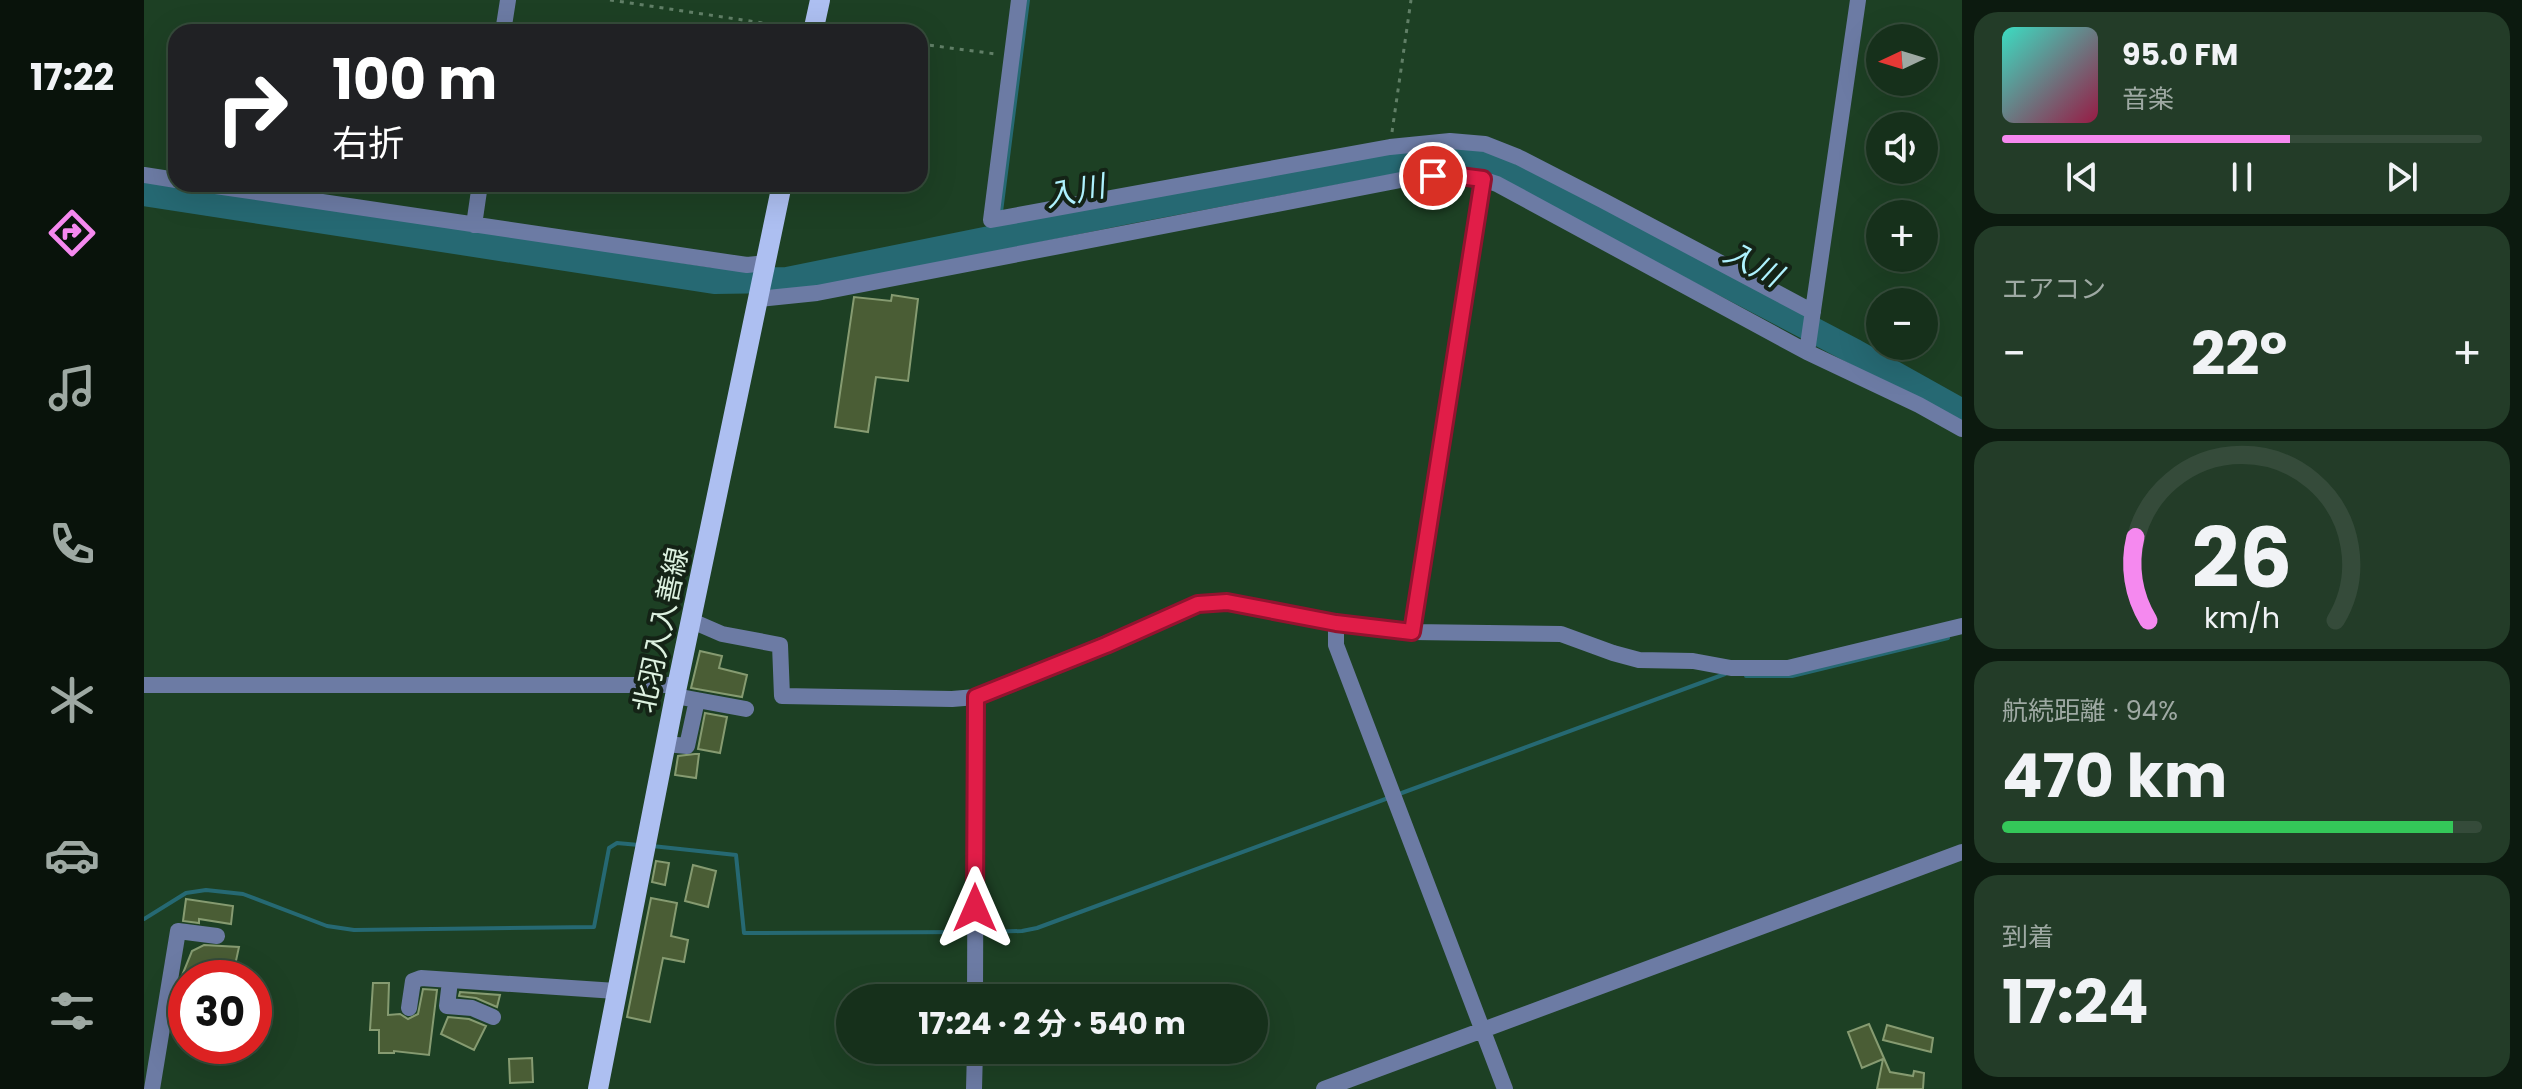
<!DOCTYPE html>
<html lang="ja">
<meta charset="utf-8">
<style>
body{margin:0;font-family:Poppins,"Noto Sans JP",sans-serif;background:#233c28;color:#f1f3f6;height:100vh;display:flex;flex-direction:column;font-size:30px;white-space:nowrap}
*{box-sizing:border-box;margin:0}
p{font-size:26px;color:#9ea9a3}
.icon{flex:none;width:44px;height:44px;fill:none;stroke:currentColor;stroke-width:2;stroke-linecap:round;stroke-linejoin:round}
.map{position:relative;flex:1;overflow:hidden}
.side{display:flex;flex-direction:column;gap:12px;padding:12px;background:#0c1a0f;width:560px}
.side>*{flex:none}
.top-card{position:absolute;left:24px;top:24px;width:760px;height:168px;border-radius:24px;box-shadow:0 8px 32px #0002,0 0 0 2px #354b3a;background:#202124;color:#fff;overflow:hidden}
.needle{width:52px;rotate:266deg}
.buttons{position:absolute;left:1722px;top:24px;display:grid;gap:16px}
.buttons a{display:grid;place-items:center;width:72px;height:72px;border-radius:50%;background:#16301b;box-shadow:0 8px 32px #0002,0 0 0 2px #354b3a;font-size:40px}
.speed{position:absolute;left:24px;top:960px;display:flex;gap:16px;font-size:40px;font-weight:700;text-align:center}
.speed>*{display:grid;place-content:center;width:104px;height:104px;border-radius:50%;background:#16301b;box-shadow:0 8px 32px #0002,0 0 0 2px #354b3a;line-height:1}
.speed .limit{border:12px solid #d22;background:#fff;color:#111}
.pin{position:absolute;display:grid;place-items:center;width:68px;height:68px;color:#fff;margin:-34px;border:4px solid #fff;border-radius:50%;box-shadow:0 2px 8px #0007}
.me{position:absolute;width:88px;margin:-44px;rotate:0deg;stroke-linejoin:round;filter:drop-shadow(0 0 6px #0008)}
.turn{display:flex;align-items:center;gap:28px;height:168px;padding:0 32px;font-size:36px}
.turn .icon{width:104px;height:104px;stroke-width:2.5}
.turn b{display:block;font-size:56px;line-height:68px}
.big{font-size:60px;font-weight:700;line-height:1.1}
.side .tile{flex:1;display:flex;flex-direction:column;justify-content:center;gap:12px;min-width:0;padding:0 28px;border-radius:24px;background:#233c28}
.side .dial{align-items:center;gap:0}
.dial svg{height:208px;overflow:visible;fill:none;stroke:#354b3a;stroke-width:7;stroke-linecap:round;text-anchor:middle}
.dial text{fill:#f1f3f6;stroke:none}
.song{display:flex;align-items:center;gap:24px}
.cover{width:96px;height:96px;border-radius:12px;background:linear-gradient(135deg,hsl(170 70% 55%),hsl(340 70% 35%))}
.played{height:8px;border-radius:4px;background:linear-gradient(90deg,#f589ef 60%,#354b3a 60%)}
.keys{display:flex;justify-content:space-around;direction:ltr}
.heat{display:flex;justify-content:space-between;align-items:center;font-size:44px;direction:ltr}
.charge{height:12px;border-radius:6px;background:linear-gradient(90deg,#34c759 94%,#354b3a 0)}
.trip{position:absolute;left:692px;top:984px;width:432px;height:80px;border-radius:40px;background:#16301b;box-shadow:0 8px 32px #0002,0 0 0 2px #354b3a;font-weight:700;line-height:80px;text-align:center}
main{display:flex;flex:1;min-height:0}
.tab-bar{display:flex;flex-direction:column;width:144px;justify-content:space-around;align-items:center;background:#09130b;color:#9ea9a3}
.tab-bar .icon{width:56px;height:56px}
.tab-bar .selected{color:#f589ef}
.tab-bar b{font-size:36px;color:#f1f3f6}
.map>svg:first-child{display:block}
</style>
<main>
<nav class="tab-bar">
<b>17:22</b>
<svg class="icon selected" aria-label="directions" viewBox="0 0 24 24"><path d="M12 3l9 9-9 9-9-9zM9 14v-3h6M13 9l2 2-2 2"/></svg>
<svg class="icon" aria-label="music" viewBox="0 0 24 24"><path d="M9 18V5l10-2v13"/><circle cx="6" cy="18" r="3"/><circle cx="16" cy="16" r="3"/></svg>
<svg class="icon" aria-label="phone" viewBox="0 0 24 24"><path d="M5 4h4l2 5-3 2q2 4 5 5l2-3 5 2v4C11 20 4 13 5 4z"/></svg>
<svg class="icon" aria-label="climate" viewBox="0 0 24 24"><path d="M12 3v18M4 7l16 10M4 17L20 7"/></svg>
<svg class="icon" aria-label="car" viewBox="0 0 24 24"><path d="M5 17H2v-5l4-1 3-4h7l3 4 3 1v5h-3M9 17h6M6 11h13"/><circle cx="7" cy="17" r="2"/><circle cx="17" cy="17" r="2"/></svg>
<svg class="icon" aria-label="filters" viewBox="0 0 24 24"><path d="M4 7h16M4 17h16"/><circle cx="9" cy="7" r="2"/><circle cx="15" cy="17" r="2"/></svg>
</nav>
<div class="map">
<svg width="1818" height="1089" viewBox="0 0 1818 1089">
<rect width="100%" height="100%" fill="#1d4024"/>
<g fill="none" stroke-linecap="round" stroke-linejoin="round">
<path stroke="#266973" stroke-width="4" d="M857,212L884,0
M853,237L855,225
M1812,408L1818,405
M1602,676H1648L1804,638
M1255,794L1581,674
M508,846L592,855L600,933L827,932
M0,919L42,893L62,890L99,894L183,926L210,930L450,927L465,848L473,843L495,845
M836,932L878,931L893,928L1247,797"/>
<path stroke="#266973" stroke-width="26" d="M0,193L570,281L643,280L984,211L1275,156H1318L1366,171L1711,352L1818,412"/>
</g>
<path fill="#4a5d35" stroke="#869b71" stroke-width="2" d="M748,295L774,299L764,381L732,377L724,432L691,427L710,297L747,301Z
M556,651L578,656L575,668L603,675L598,697L547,688Z
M561,713L583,717L576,753L554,749Z
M551,754H555L552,778L531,775L534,756Z
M512,861L525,863L521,885L508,882Z
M549,865L572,871L564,907L541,901Z
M507,898L533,903L527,936L544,940L540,962L519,958L506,1022L483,1017Z
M42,899L89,906L87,924L55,919V923L39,921Z
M60,945L95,947L90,970L70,969L67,978H37L48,951Z
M229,983H245L244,1015L256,1014L264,1019L274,1014L279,989L293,990L285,1055L250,1051V1053H235V1030H226Z
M316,992L356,995L353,1007L332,998L315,996Z
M304,1017L325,1019L342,1026L330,1050L297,1034Z
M1725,1024L1746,1072L1769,1076L1770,1071L1780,1073L1779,1089H1733L1739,1059L1718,1068L1704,1032Z
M1743,1025L1789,1038L1787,1052L1739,1040Z
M388,1058L389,1082L366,1083L365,1059Z"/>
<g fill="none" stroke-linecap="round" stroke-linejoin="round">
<path stroke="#617f67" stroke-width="3" stroke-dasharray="4 6" stroke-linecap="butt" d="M466,0L652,28
M776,44L852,54
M1248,132L1267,0"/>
<path stroke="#6c7ba4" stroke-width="16" d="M875,0L847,220L1246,147L1306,141L1341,144L1374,157L1458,200L1669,312
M359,32L364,0
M0,175L32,180
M58,184L603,265L622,263
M330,225L336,184
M614,299L673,293L1272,177C1300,175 1326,174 1353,184L1663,352L1775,405L1818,429
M1663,352L1714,0
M548,621L578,634L636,645L638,696L808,699L832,697L864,685L1054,604L1083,602L1192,623L1268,632L1417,634L1469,653L1495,660L1549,661L1587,668H1644L1818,626
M1192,623V645L1361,1089
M1268,632L1339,179
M0,685H534
M531,696L602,709
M522,744L543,746L553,700
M306,981L303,1006L328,1008L349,1017
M831,998L832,697
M265,1008L269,981L277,978L472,991
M8,1089L34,931L73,936
M830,1089L831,1050
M1180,1089L1818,852"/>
<path stroke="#adbff1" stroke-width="20" d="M669,32L676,0
M454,1089L531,696L638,184"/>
</g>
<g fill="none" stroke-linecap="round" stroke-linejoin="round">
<defs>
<path id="route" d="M831,908L832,697L962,645L1054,604L1083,602L1192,623L1268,632L1339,179L1307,175L1289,176"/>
</defs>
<use href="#route" stroke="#92132f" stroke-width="20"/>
<use href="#route" stroke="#e11d48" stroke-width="14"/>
</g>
<g text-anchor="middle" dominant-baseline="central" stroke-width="8" stroke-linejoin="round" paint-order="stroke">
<g font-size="28" fill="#ddf1e0" stroke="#142316">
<text transform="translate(517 630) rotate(-78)">北羽入入善線</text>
</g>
<g font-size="30" font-style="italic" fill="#aef1fd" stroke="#142316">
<text transform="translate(931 191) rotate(-11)">入川</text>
<text transform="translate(1609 264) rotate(28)">入川</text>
</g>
</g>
</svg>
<div class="buttons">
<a><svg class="needle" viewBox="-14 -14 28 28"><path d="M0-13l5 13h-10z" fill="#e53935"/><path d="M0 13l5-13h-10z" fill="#9ea9a3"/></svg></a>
<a><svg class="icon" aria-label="sound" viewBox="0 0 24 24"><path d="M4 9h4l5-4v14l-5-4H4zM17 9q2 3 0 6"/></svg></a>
<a>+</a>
<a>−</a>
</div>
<div class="speed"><div class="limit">30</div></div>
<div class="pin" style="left:1289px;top:176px;background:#d93025"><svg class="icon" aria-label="arrive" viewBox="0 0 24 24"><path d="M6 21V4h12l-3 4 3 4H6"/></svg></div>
<svg class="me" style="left:831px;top:908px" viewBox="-20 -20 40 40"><path d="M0-17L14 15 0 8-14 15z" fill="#e11d48" stroke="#fff" stroke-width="4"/></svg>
<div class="trip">17:24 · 2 分 · 540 m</div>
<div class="top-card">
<div class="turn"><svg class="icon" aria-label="right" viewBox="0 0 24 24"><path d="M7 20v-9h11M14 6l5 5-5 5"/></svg><div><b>100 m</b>右折</div></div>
</div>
</div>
<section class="side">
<div class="tile">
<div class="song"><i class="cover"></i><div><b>95.0 FM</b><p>音楽</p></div></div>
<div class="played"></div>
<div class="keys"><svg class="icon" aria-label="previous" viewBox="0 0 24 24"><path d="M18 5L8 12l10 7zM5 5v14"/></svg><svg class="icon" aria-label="pause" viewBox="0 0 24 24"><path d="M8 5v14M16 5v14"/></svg><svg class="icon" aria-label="next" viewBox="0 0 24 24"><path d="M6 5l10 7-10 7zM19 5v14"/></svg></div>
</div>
<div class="tile"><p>エアコン</p>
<div class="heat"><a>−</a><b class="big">22°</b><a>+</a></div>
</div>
<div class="tile dial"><svg viewBox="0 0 100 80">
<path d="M14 69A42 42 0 1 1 86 69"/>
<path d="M14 69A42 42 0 0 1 9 37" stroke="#f589ef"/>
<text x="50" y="56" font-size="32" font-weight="700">26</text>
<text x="50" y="72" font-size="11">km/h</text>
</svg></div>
<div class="tile"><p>航続距離 · 94%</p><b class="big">470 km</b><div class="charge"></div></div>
<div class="tile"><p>到着</p><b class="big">17:24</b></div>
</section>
</main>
